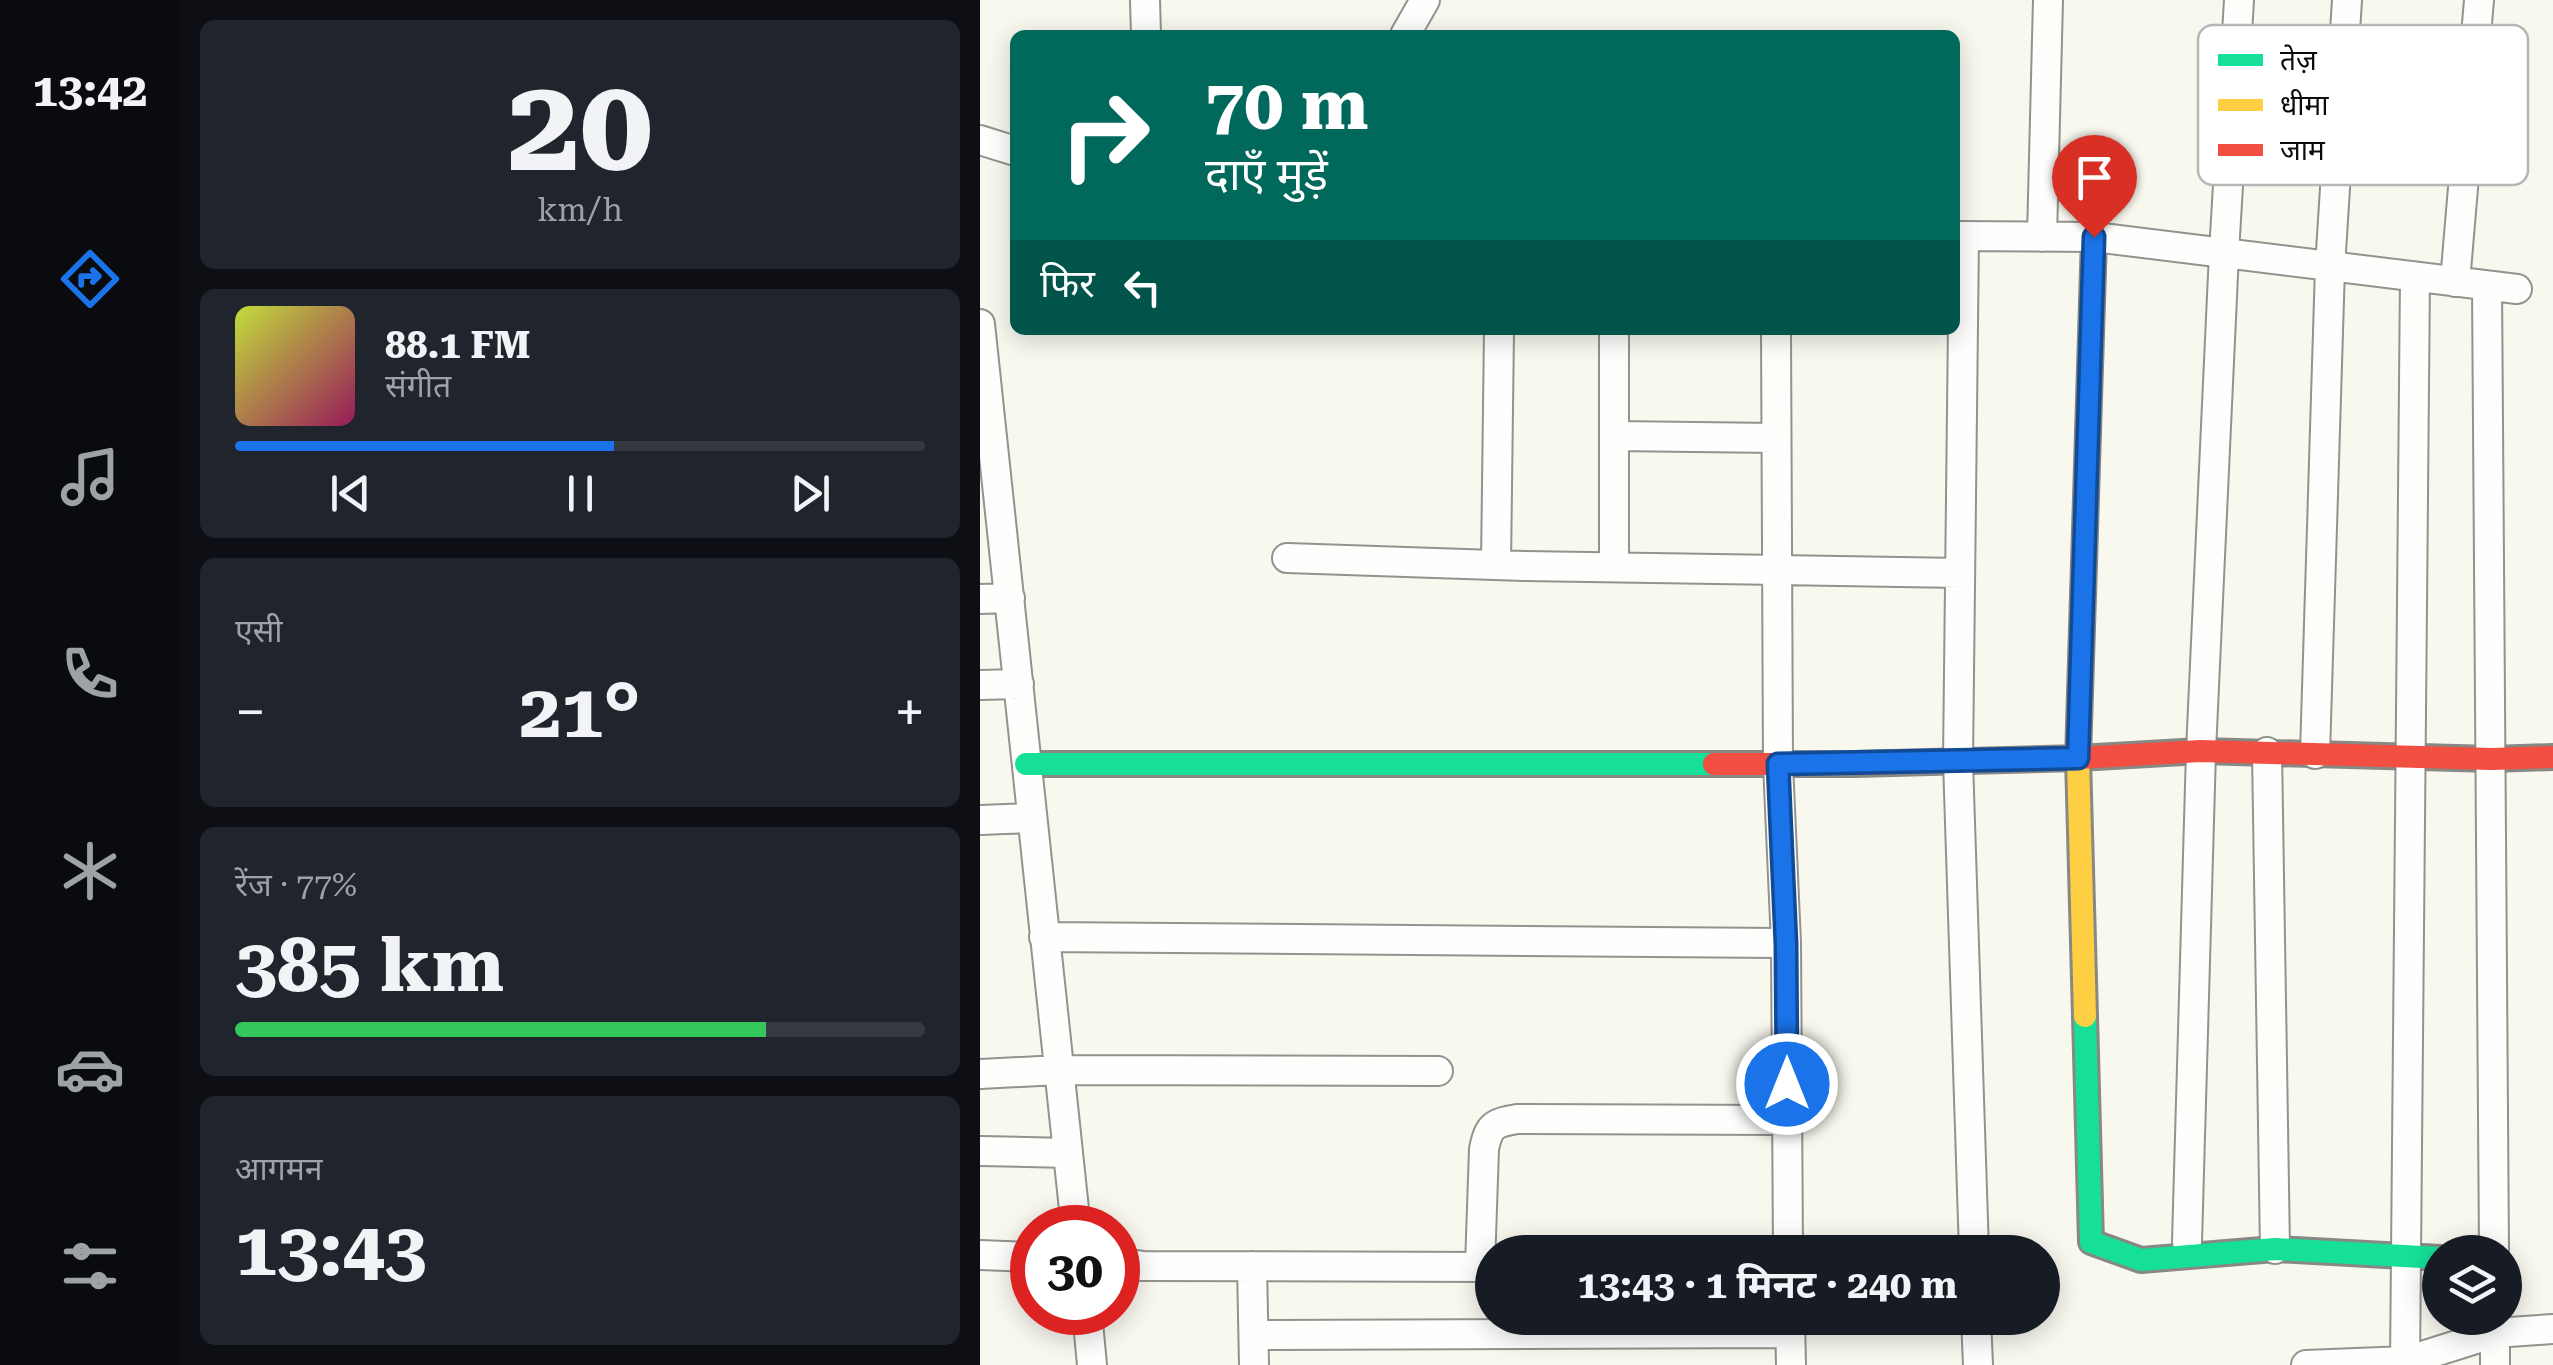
<!DOCTYPE html>
<html lang="hi">
<meta charset="utf-8">
<style>
body{margin:0;font-family:"Roboto Serif","Noto Sans Devanagari",serif;background:#20242c;color:#f1f3f6;height:100vh;display:flex;flex-direction:column;font-size:38px;white-space:nowrap}
*{box-sizing:border-box;margin:0}
p{font-size:32px;color:#9ea1a6}
.icon{flex:none;width:55px;height:55px;fill:none;stroke:currentColor;stroke-width:2;stroke-linecap:round;stroke-linejoin:round}
.map{position:relative;flex:1;overflow:hidden}
.side{display:flex;flex-direction:column;gap:20px;padding:20px;background:#0d0f14;width:800px}
.side>*{flex:none}
.guide{position:absolute;left:30px;top:30px;width:950px;height:305px;border-radius:15px;box-shadow:0 5px 25px #0003;background:#00695c;color:#fff;overflow:hidden}
.controls{position:absolute;left:1442px;top:1235px;display:grid;gap:20px}
.controls a{display:grid;place-items:center;width:100px;height:100px;border-radius:50%;background:#171b24;box-shadow:0 5px 25px #0003;font-size:50px}
.speed{position:absolute;left:30px;top:1205px;display:flex;gap:20px;font-size:50px;font-weight:700;text-align:center}
.speed>*{display:grid;place-content:center;width:130px;height:130px;border-radius:50%;background:#171b24;box-shadow:0 5px 25px #0003;line-height:1}
.speed .limit{border:15px solid #d22;background:#fff;color:#111}
.pin{position:absolute;display:grid;place-items:center;width:85px;height:85px;color:#fff;margin:-102px -42px;border-radius:50% 50% 50% 0;rotate:-45deg;box-shadow:0 0 10px #0007}
.pin .icon{rotate:45deg}
.me{position:absolute;width:110px;margin:-55px;rotate:0deg;stroke-linejoin:round;filter:drop-shadow(0 0 8px #0008)}
.turn{display:flex;align-items:center;gap:35px;height:210px;padding:0 30px;font-size:45px}
.turn .icon{width:130px;height:130px;stroke-width:2.5}
.turn b{display:block;font-size:70px;line-height:85px}
.then{display:flex;align-items:center;height:95px;padding:0 30px;background:#0003;gap:20px;font-size:38px}
.big{font-size:75px;font-weight:700;line-height:1.1}
.side .card{flex:1;display:flex;flex-direction:column;justify-content:center;gap:15px;min-width:0;padding:0 35px;border-radius:15px;background:#20242c}
.side .dial{align-items:center;gap:0}
.dial b{font-size:130px;line-height:1}
.song{display:flex;align-items:center;gap:30px}
.cover{width:120px;height:120px;border-radius:15px;background:linear-gradient(135deg,hsl(70 70% 55%),hsl(330 70% 35%))}
.played{height:10px;border-radius:5px;background:linear-gradient(90deg,#1a73e8 55%,#363941 55%)}
.keys{display:flex;justify-content:space-around;direction:ltr}
.heat{display:flex;justify-content:space-between;align-items:center;font-size:55px;direction:ltr}
.charge{height:15px;border-radius:8px;background:linear-gradient(90deg,#34c759 77%,#363941 0)}
.trip{position:absolute;left:495px;top:1235px;width:585px;height:100px;border-radius:50px;background:#171b24;box-shadow:0 5px 25px #0003;font-weight:700;line-height:100px;text-align:center}
main{display:flex;flex:1;min-height:0}
.menu{display:flex;flex-direction:column;width:180px;justify-content:space-around;align-items:center;background:#090b0e;color:#9ea1a6}
.menu .icon{width:70px;height:70px}
.menu .current{color:#1a73e8}
.menu b{font-size:45px;color:#f1f3f6}
.map>svg:first-child{display:block}
</style>
<main>
<nav class="menu">
<b>13:42</b>
<svg class="icon current" aria-label="directions" viewBox="0 0 24 24"><path d="M12 3l9 9-9 9-9-9zM9 14v-3h6M13 9l2 2-2 2"/></svg>
<svg class="icon" aria-label="music" viewBox="0 0 24 24"><path d="M9 18V5l10-2v13"/><circle cx="6" cy="18" r="3"/><circle cx="16" cy="16" r="3"/></svg>
<svg class="icon" aria-label="phone" viewBox="0 0 24 24"><path d="M5 4h4l2 5-3 2q2 4 5 5l2-3 5 2v4C11 20 4 13 5 4z"/></svg>
<svg class="icon" aria-label="climate" viewBox="0 0 24 24"><path d="M12 3v18M4 7l16 10M4 17L20 7"/></svg>
<svg class="icon" aria-label="car" viewBox="0 0 24 24"><path d="M5 17H2v-5l4-1 3-4h7l3 4 3 1v5h-3M9 17h6M6 11h13"/><circle cx="7" cy="17" r="2"/><circle cx="17" cy="17" r="2"/></svg>
<svg class="icon" aria-label="filters" viewBox="0 0 24 24"><path d="M4 7h16M4 17h16"/><circle cx="9" cy="7" r="2"/><circle cx="15" cy="17" r="2"/></svg>
</nav>
<section class="side">
<div class="card dial"><b>20</b><p>km/h</p></div>
<div class="card">
<div class="song"><i class="cover"></i><div><b>88.1 FM</b><p>संगीत</p></div></div>
<div class="played"></div>
<div class="keys"><svg class="icon" aria-label="previous" viewBox="0 0 24 24"><path d="M18 5L8 12l10 7zM5 5v14"/></svg><svg class="icon" aria-label="pause" viewBox="0 0 24 24"><path d="M8 5v14M16 5v14"/></svg><svg class="icon" aria-label="next" viewBox="0 0 24 24"><path d="M6 5l10 7-10 7zM19 5v14"/></svg></div>
</div>
<div class="card"><p>एसी</p>
<div class="heat"><a>−</a><b class="big">21°</b><a>+</a></div>
</div>
<div class="card"><p>रेंज · 77%</p><b class="big">385 km</b><div class="charge"></div></div>
<div class="card"><p>आगमन</p><b class="big">13:43</b></div>
</section>
<div class="map">
<svg width="1573" height="1365" viewBox="0 0 1573 1365">
<rect width="100%" height="100%" fill="#f8f8ef"/>
<g fill="none" stroke-linecap="round" stroke-linejoin="round">
<defs>
<path id="street" d="M165,0L166,35
M425,35L445,0
M0,140L35,151
M975,236L1114,237L1537,289
M984,236L978,761L994,1252
M1062,237L1068,0
M1475,282L1499,0
M1507,286L1514,1252
M0,324L96,1228
M634,330V567
M796,330L798,764L806,943L808,1252
M634,436L796,438
M307,558L544,566L980,573
M516,565L519,330
M0,599L30,598
M0,685L39,684
M1287,752L1295,1249
M1335,754L1350,267L1367,0
M0,820L51,818
M64,937L806,943
M0,1074L79,1070L458,1071
M0,1151L88,1153
M1207,1242L1221,751L1244,253L1259,0
M0,1255L52,1257
M138,1263L163,1266L512,1267
M272,1266L274,1365
M500,1266L504,1149C509,1125 514,1123 537,1119L808,1120
M107,1312L112,1365
M810,1318L811,1365
M996,1318L998,1365
M1515,1319V1365
M274,1335L810,1333
M1326,1365L1426,1361L1515,1333L1573,1329
M1425,1365L1435,277"/>
<path id="fast" d="M46,764H734
M1105,1016L1111,1242L1161,1260L1295,1249L1460,1258"/>
<path id="slow" d="M1105,1016L1098,758L1114,237"/>
<path id="jam" d="M734,764H875L1098,758L1221,751L1512,759L1573,757"/>
</defs>
<use href="#street" stroke="#92928e" stroke-width="32"/>
<use href="#fast" stroke="#888884" stroke-width="28"/>
<use href="#slow" stroke="#888884" stroke-width="28"/>
<use href="#jam" stroke="#888884" stroke-width="28"/>
<use href="#street" stroke="#fefefd" stroke-width="28"/>
<use href="#fast" stroke="#16e098" stroke-width="22"/>
<use href="#slow" stroke="#ffcf43" stroke-width="22"/>
<use href="#jam" stroke="#f24e42" stroke-width="22"/>
</g>
<g fill="none" stroke-linecap="round" stroke-linejoin="round">
<defs>
<path id="route" d="M807,1084L806,944L798,764L1098,758L1114,237"/>
</defs>
<use href="#route" stroke="#114b97" stroke-width="25"/>
<use href="#route" stroke="#1a73e8" stroke-width="18"/>
</g>
<rect x="1218" y="25" width="330" height="160" rx="15" fill="#fff" stroke="#b6b6b6" stroke-width="2.5"/>
<rect x="1238" y="54" width="45" height="12" fill="#16e098"/>
<rect x="1238" y="99" width="45" height="12" fill="#ffcf43"/>
<rect x="1238" y="144" width="45" height="12" fill="#f24e42"/>
<g font-size="28" fill="#0b0b0b">
<text x="1300" y="70">तेज़</text>
<text x="1300" y="115">धीमा</text>
<text x="1300" y="160">जाम</text>
</g>
</svg>
<div class="controls">
<a><svg class="icon" aria-label="layers" viewBox="0 0 24 24"><path d="M12 4l9 5-9 5-9-5zM3 14l9 5 9-5"/></svg></a>
</div>
<div class="speed"><div class="limit">30</div></div>
<div class="pin" style="left:1114px;top:237px;background:#d93025"><svg class="icon" aria-label="arrive" viewBox="0 0 24 24"><path d="M6 21V4h12l-3 4 3 4H6"/></svg></div>
<svg class="me" style="left:807px;top:1084px" viewBox="-20 -20 40 40"><circle r="17" fill="#1a73e8" stroke="#fff" stroke-width="3"/><path d="M0-11L8 9 0 5-8 9z" fill="#fff"/></svg>
<div class="trip">13:43 · 1 मिनट · 240 m</div>
<div class="guide">
<div class="turn"><svg class="icon" aria-label="right" viewBox="0 0 24 24"><path d="M7 20v-9h11M14 6l5 5-5 5"/></svg><div><b>70 m</b>दाएँ मुड़ें</div></div>
<div class="then">फिर<svg class="icon" aria-label="left" viewBox="0 0 24 24"><path d="M17 20v-9H6M10 6l-5 5 5 5"/></svg></div>
</div>
</div>
</main>
